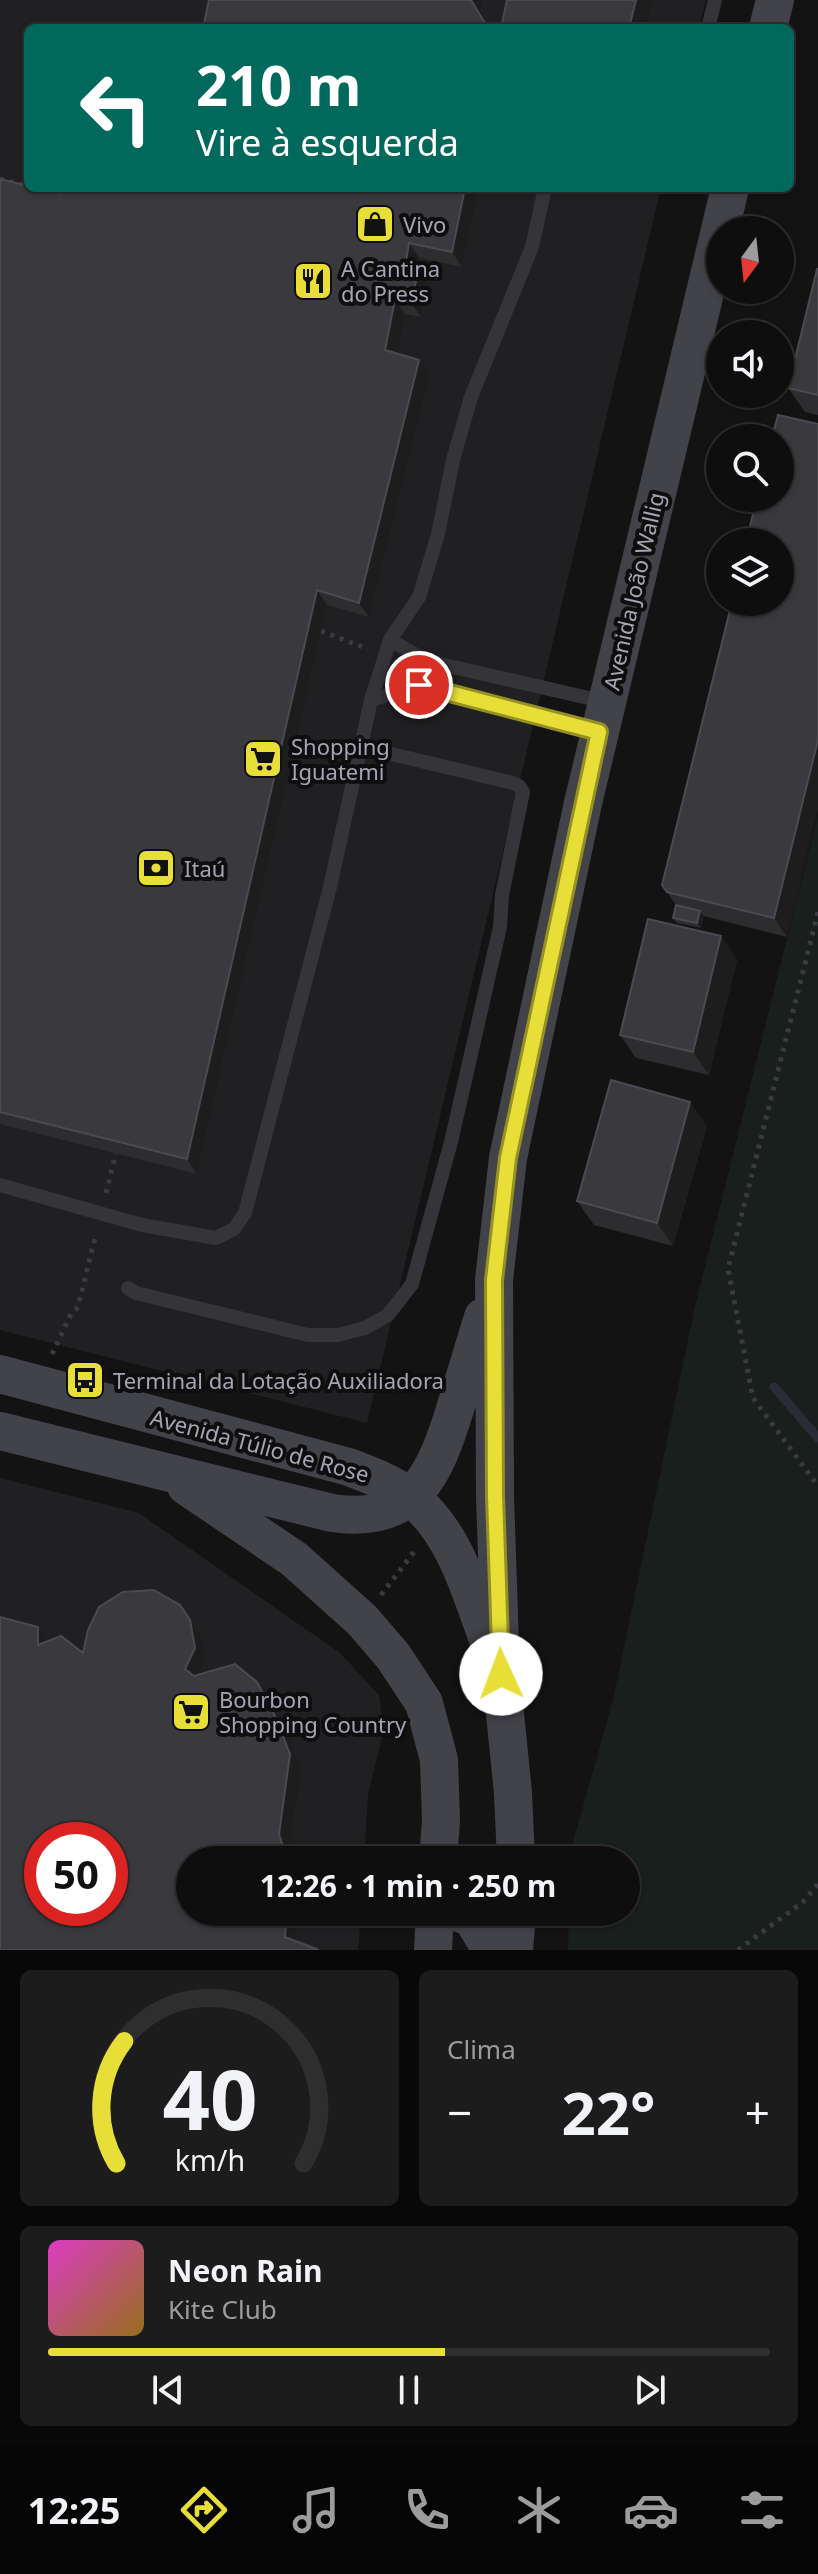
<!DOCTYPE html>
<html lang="pt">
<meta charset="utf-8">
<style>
body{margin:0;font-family:"Noto Sans",sans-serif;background:#1c1c1d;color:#f1f3f6;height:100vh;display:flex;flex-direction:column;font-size:30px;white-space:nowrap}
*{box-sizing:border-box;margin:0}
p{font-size:26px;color:#9b9c9e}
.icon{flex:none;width:44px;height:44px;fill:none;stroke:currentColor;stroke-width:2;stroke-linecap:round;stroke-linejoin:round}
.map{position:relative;height:1950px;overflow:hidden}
.details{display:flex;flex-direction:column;gap:20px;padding:20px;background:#080808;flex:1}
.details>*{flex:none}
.banner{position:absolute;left:24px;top:24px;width:770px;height:168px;border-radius:12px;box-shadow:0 2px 6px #0004,0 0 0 2px #2e2e2f;background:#00695c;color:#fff;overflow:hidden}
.needle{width:52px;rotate:195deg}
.fabs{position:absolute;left:706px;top:216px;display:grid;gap:16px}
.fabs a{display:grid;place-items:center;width:88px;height:88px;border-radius:50%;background:#0e0e0f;box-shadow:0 2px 6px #0004,0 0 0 2px #2e2e2f;font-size:40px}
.speed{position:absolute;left:24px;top:1822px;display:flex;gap:16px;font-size:40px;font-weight:700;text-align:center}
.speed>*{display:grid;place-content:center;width:104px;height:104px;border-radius:50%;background:#0e0e0f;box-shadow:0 2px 6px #0004,0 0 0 2px #2e2e2f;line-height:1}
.speed .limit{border:12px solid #d22;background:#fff;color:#111}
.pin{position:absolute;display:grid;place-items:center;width:68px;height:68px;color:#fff;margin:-34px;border:4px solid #fff;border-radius:50%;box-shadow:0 2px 8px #0007}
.me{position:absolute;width:88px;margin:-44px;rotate:358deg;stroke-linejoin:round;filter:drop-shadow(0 0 6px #0008)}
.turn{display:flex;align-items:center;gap:28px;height:168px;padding:0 40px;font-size:36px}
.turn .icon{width:104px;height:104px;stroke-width:2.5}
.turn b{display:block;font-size:56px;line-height:68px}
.big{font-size:60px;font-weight:700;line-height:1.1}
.details .card{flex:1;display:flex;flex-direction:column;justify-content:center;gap:12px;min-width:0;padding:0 28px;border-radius:12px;background:#1c1c1d}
.details .dial{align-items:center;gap:0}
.dial svg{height:208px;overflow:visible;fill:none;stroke:#2e2e2f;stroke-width:7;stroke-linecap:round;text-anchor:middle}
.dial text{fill:#f1f3f6;stroke:none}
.song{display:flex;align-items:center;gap:24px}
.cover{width:96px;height:96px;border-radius:12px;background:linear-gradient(135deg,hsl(310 70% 55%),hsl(40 70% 35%))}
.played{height:8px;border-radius:4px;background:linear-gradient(90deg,#e7df38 55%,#2e2e2f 55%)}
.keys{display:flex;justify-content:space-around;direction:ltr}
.heat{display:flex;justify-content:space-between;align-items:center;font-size:44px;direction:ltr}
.details .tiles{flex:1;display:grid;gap:20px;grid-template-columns:1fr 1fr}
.card:last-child{grid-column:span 2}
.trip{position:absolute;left:176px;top:1846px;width:464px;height:80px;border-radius:40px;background:#0e0e0f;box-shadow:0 2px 6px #0004,0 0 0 2px #2e2e2f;font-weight:700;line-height:80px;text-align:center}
.menu{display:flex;height:128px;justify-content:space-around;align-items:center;background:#060606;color:#9b9c9e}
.menu .icon{width:56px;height:56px}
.menu .current{color:#e7df38}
.menu b{font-size:36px;color:#f1f3f6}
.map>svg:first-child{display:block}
</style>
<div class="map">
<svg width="818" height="1950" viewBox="0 0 818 1950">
<rect width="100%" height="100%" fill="#131314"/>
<path fill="#201f21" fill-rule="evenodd" d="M0,0H706L699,28H28V188H661L367,1423L0,1330Z
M0,1478L139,1513L340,1653L379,1695L384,1729L368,1795L364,1860H190V1912H361L358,1950H0ZM42,1840H110V1908H42Z"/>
<path fill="#191f1c" d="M818,814V1950H568L569,1912H626V1860H572L573,1842L613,1700L694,1311Z"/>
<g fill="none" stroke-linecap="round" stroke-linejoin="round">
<path stroke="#2a2d37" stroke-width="9" d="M774,1387L818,1438"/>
<path stroke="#3a3a40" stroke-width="5" stroke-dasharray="4 6" stroke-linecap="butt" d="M0,179L28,186
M321,631L368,649
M818,912L728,1269L753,1398L818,1486
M106,1193L116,1153
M52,1354L71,1314L78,1307L96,1234
M381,1595L414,1552
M738,1950L803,1902L818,1884"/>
<path stroke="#353439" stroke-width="14" d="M708,28L715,0
M390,640L427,661L606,702
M371,700L419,685L599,732
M0,1185L142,1225L216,1238L234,1229L245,1213L330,887L371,700L390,640L419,597L438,534L453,460L471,397L532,247L545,188
M128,1288L136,1293L308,1335H338L365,1328L388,1315L412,1284L451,1142L500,927L502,895L523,792L519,786L513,783L362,747"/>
<path stroke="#424249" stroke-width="38" d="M768,28L775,0
M0,1374L349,1467C370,1475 391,1483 410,1497C455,1531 470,1592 489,1642
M0,1431L332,1513C415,1525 435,1474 456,1406C465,1376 474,1346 483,1317
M186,1486L294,1559L362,1620L393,1656L424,1703L439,1760L441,1821L438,1860
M516,1860L513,1793L501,1674L495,1496L494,1280L508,1158L583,803L730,188
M456,1912L472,1918L491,1950
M433,1950L435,1912
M514,1950L517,1912"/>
</g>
<path fill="#2d2c2f" d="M0,179L61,194L62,188H479L462,267L419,258L417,271L428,286L421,317L405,314L397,354L430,374L369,617L327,605L197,1174L0,1124Z
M818,269V415L805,412L788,388Z
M732,602L787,937L704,916L701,928L677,923L673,918L676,905L662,885Z
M721,936L737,960L709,1075L636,1058L620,1035Z
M707,1126L673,1246L594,1225L577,1201Z"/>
<path fill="#1d1d1e" d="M471,0H482L479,11L489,28H488Z
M636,0H652L646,28H629Z
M465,188H479L462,267L452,252Z
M409,243L419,258L415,281L405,267Z
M418,272L428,286L421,317L411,303Z
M395,299L405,314L395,365L385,350Z
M419,360L430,374L369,617L359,603Z
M317,590L327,605L197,1174L187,1159Z
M818,740V810L787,937L774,918Z
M700,911L704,916L701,928L697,923Z
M721,936L737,960L709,1075L693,1052Z
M690,1102L707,1126L673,1246L657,1223Z
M180,1605L200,1634L205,1662L196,1683L185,1669Z
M38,1627L48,1642L38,1645Z
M257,1682L267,1697L285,1730L301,1769L289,1849L293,1860H287L279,1834Z
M287,1912H298L295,1950L285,1937Z"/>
<path fill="#3a393d" stroke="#4b4a50" stroke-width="2" fill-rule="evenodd" d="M209,0H471L488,28H203Z
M507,0H636L629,28H501Z
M0,179L28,186V188H36L61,194L62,188H465L452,252L409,243L405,267L418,272L411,303L395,299L385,350L419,360L359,603L317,590L187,1159L0,1112Z
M817,269H818V395L788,388Z
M778,415L818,424V740L774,918L667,892L662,885L732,602H780V542H746L757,498H780V438H772Z
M676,905L700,911L697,923L673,918Z
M648,919L721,936L693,1052L620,1035Z
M611,1080L690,1102L657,1223L577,1201Z
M154,1590L180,1605L190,1620L195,1648L185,1669L194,1676L235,1664L257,1682L275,1716L290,1754L279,1834L287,1860H190V1912H287L285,1937L319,1950H0V1617L38,1627V1645L61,1636L83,1653L88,1630L99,1607L123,1592ZM42,1840H110V1908H42Z"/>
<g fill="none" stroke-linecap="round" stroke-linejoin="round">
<defs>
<path id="route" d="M419,685L599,732L508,1158L494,1280L495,1496L501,1674"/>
</defs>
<use href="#route" stroke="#969124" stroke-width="20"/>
<use href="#route" stroke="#e7df38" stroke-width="14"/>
</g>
<defs>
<symbol id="shop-square" viewBox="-11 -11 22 22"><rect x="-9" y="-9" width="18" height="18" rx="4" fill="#e7df38" stroke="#0e0e0f"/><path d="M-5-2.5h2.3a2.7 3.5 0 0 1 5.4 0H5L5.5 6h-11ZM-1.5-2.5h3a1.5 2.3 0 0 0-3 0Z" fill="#111"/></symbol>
<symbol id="restaurant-square" viewBox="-11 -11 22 22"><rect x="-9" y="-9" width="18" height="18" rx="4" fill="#e7df38" stroke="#0e0e0f"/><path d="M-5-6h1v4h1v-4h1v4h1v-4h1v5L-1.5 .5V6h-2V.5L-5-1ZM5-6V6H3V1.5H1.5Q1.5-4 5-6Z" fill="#111"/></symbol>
<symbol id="supermarket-square" viewBox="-11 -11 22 22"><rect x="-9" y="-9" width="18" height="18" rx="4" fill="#e7df38" stroke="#0e0e0f"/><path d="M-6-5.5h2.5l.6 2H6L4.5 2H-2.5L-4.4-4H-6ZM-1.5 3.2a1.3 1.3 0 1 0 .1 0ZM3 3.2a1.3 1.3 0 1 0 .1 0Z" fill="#111"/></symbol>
<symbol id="bank-square" viewBox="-11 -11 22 22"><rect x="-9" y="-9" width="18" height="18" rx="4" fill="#e7df38" stroke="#0e0e0f"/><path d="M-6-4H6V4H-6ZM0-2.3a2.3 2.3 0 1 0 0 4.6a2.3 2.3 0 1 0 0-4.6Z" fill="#111"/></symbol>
<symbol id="bus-square" viewBox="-11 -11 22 22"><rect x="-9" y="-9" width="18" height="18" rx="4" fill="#e7df38" stroke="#0e0e0f"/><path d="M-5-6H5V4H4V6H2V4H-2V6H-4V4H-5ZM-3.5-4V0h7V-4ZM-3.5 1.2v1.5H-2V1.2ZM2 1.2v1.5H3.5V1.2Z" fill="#111"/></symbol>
</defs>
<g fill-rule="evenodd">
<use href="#shop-square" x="353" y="202" width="44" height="44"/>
<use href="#restaurant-square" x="291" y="259" width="44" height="44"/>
<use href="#supermarket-square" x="241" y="737" width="44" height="44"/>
<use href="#bank-square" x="134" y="846" width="44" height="44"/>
<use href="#bus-square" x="63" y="1358" width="44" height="44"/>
<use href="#supermarket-square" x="169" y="1690" width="44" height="44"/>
</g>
<g text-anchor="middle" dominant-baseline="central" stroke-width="8" stroke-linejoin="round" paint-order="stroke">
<g font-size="22" fill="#a5a5b4" stroke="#0e0e0f" text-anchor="start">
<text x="403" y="224">Vivo</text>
<text x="341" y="268">A Cantina<tspan x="341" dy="25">do Press</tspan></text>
<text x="291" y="746">Shopping<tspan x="291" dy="25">Iguatemi</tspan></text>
<text x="184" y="868">Itaú</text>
<text x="113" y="1380">Terminal da Lotação Auxiliadora</text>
<text x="219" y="1699">Bourbon<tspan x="219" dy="25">Shopping Country</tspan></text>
</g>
<g font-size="22" fill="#a5a5b4" stroke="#0e0e0f">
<text transform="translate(633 591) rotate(-77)">Avenida João Wallig</text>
<text transform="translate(260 1445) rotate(15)">Avenida Túlio de Rose</text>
</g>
</g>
</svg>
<div class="fabs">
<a><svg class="needle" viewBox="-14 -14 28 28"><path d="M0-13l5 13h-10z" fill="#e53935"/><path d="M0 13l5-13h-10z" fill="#9b9c9e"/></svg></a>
<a><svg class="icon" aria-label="sound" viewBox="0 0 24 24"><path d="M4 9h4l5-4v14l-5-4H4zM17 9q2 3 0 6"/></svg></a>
<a><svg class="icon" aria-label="search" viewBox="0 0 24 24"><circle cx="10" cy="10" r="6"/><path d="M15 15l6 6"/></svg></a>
<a><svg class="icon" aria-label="layers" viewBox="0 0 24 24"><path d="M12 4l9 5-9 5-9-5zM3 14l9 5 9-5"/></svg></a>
</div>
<div class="speed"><div class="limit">50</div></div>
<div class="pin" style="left:419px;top:685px;background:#d93025"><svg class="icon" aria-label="arrive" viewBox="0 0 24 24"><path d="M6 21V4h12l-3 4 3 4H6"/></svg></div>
<svg class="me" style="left:501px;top:1674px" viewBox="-20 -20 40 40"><circle r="19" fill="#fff"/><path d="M0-13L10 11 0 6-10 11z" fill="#e7df38"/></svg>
<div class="trip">12:26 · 1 min · 250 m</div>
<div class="banner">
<div class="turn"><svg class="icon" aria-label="left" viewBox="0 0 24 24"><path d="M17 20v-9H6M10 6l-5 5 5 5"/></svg><div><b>210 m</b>Vire à esquerda</div></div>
</div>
</div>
<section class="details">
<div class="tiles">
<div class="card dial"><svg viewBox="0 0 100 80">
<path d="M14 69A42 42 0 1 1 86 69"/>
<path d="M14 69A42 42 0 0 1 17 22" stroke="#e7df38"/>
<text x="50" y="56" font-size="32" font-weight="700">40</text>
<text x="50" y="72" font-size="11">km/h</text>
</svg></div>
<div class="card"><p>Clima</p>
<div class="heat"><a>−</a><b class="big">22°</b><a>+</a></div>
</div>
<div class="card">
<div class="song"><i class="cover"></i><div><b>Neon Rain</b><p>Kite Club</p></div></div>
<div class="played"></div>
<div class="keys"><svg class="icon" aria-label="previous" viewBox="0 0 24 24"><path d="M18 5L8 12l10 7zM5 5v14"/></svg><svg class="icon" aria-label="pause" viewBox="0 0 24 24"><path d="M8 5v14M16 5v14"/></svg><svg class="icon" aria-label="next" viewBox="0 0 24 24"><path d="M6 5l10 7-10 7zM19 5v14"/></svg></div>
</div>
</div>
</section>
<nav class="menu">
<b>12:25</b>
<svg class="icon current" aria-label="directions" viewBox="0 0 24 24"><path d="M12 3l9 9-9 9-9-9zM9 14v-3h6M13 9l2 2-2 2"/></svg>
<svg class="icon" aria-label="music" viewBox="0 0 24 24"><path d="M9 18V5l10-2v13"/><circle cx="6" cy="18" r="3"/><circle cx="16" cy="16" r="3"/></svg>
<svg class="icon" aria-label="phone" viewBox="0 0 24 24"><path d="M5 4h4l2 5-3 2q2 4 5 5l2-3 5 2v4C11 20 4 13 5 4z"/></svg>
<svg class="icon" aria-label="climate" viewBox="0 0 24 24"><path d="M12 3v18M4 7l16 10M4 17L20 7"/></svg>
<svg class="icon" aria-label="car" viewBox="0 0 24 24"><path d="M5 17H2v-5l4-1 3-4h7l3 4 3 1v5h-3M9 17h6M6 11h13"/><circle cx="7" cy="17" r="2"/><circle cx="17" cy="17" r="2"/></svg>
<svg class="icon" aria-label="filters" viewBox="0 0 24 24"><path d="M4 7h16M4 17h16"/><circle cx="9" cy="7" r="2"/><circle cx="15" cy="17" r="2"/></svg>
</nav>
